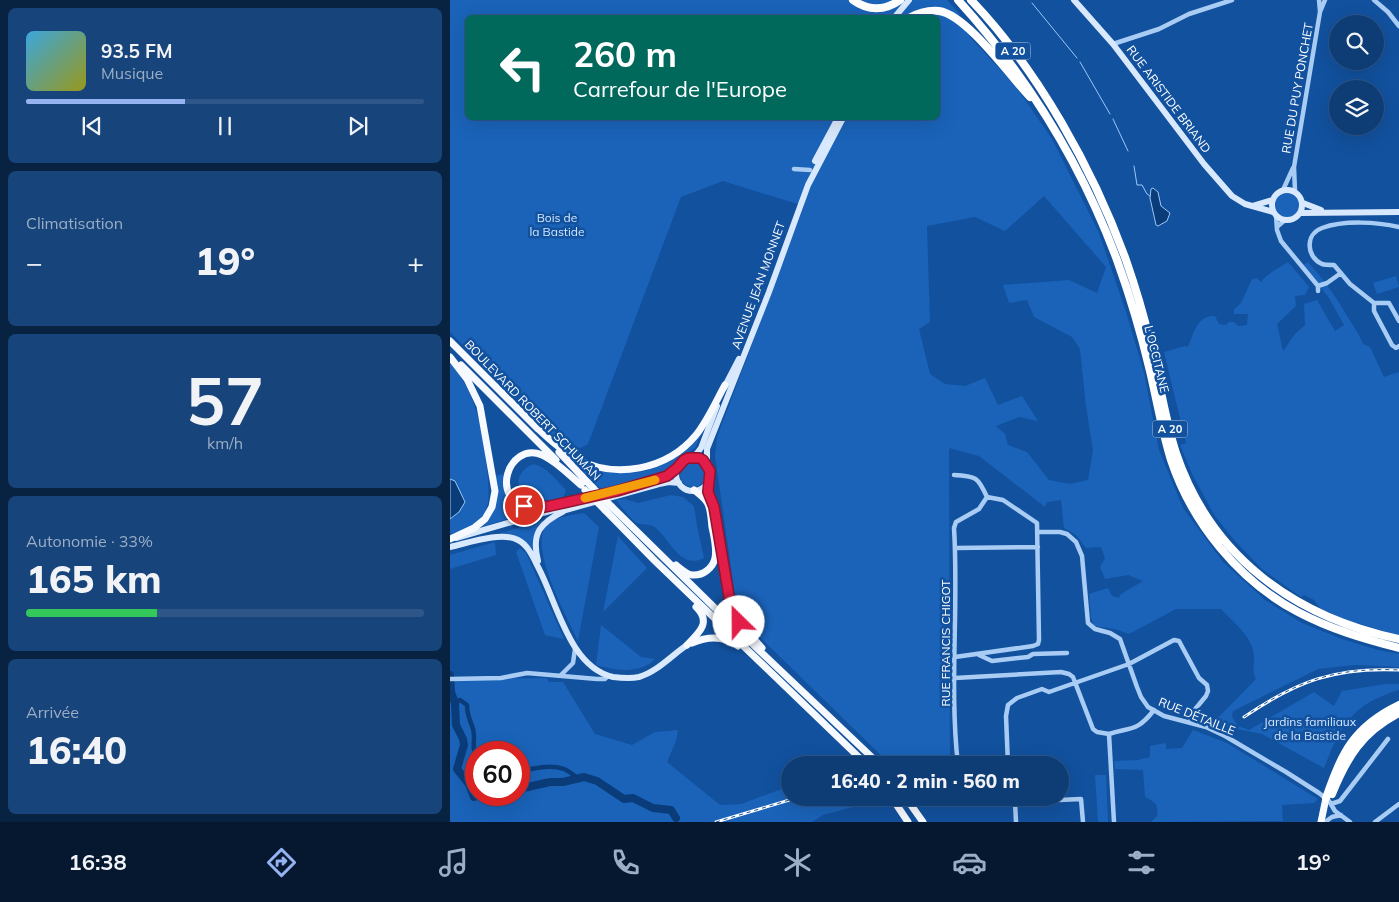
<!DOCTYPE html>
<html lang="fr">
<meta charset="utf-8">
<style>
body{margin:0;font-family:Mulish,sans-serif;background:#17447b;color:#f1f3f6;height:100vh;display:flex;flex-direction:column;font-size:19px;white-space:nowrap}
*{box-sizing:border-box;margin:0}
p{font-size:16px;color:#9baec5}
.icon{flex:none;width:28px;height:28px;fill:none;stroke:currentColor;stroke-width:2;stroke-linecap:round;stroke-linejoin:round}
.map{position:relative;flex:1;overflow:hidden}
.details{display:flex;flex-direction:column;gap:8px;padding:8px;background:#082241;width:450px}
.details>*{flex:none}
.banner{position:absolute;left:15px;top:15px;width:475px;height:105px;border-radius:8px;box-shadow:0 5px 20px #0002,0 0 0 1px #2e5688;background:#00695c;color:#fff;overflow:hidden}
.tools{position:absolute;left:879px;top:15px;display:grid;gap:10px}
.tools a{display:grid;place-items:center;width:55px;height:55px;border-radius:50%;background:#0e3d76;box-shadow:0 5px 20px #0002,0 0 0 1px #2e5688;font-size:25px}
.speed{position:absolute;left:15px;top:741px;display:flex;gap:10px;font-size:25px;font-weight:700;text-align:center}
.speed>*{display:grid;place-content:center;width:65px;height:65px;border-radius:50%;background:#0e3d76;box-shadow:0 5px 20px #0002,0 0 0 1px #2e5688;line-height:1}
.speed .limit{border:8px solid #d22;background:#fff;color:#111}
.pin{position:absolute;display:grid;place-items:center;width:42px;height:42px;color:#fff;margin:-21px;border:2px solid #fff;border-radius:50%;box-shadow:0 1px 5px #0007}
.me{position:absolute;width:55px;margin:-28px;rotate:337deg;stroke-linejoin:round;filter:drop-shadow(0 0 4px #0008)}
.turn{display:flex;align-items:center;gap:18px;height:105px;padding:0 25px;font-size:22px}
.turn .icon{width:65px;height:65px;stroke-width:2.5}
.turn b{display:block;font-size:35px;line-height:42px}
.big{font-size:38px;font-weight:800;line-height:1.1}
.details .tile{flex:1;display:flex;flex-direction:column;justify-content:center;gap:8px;min-width:0;padding:0 18px;border-radius:8px;background:#17447b}
.details .dial{align-items:center;gap:0}
.dial b{font-size:65px;line-height:1}
.song{display:flex;align-items:center;gap:15px}
.cover{width:60px;height:60px;border-radius:8px;background:linear-gradient(135deg,hsl(200 70% 55%),hsl(60 70% 35%))}
.played{height:5px;border-radius:2px;background:linear-gradient(90deg,#95b2f1 40%,#2e5688 40%)}
.keys{display:flex;justify-content:space-around;direction:ltr}
.heat{display:flex;justify-content:space-between;align-items:center;font-size:28px;direction:ltr}
.charge{height:8px;border-radius:4px;background:linear-gradient(90deg,#34c759 33%,#2e5688 0)}
.trip{position:absolute;left:331px;top:756px;width:288px;height:50px;border-radius:25px;background:#0e3d76;box-shadow:0 5px 20px #0002,0 0 0 1px #2e5688;font-weight:800;line-height:50px;text-align:center}
.tabs{display:flex;height:80px;justify-content:space-around;align-items:center;background:#06182f;color:#9baec5}
.tabs .icon{width:35px;height:35px}
.tabs .current{color:#95b2f1}
.tabs b{font-size:22px;color:#f1f3f6}
main{display:flex;flex:1;min-height:0}
.map>svg:first-child{display:block}
</style>
<main>
<section class="details">
<div class="tile">
<div class="song"><i class="cover"></i><div><b>93.5 FM</b><p>Musique</p></div></div>
<div class="played"></div>
<div class="keys"><svg class="icon" aria-label="previous" viewBox="0 0 24 24"><path d="M18 5L8 12l10 7zM5 5v14"/></svg><svg class="icon" aria-label="pause" viewBox="0 0 24 24"><path d="M8 5v14M16 5v14"/></svg><svg class="icon" aria-label="next" viewBox="0 0 24 24"><path d="M6 5l10 7-10 7zM19 5v14"/></svg></div>
</div>
<div class="tile"><p>Climatisation</p>
<div class="heat"><a>−</a><b class="big">19°</b><a>+</a></div>
</div>
<div class="tile dial"><b>57</b><p>km/h</p></div>
<div class="tile"><p>Autonomie · 33%</p><b class="big">165 km</b><div class="charge"></div></div>
<div class="tile"><p>Arrivée</p><b class="big">16:40</b></div>
</section>
<div class="map">
<svg width="949" height="822" viewBox="0 0 949 822">
<rect width="100%" height="100%" fill="#12519e"/>
<path fill="#1a63b9" fill-rule="evenodd" d="M0,0H497L509,13L520,37L567,88L602,139L649,233L677,315L694,373L709,450L733,508L773,562L815,600L852,623L892,639L928,650L949,654V667L904,665L868,669L783,711L782,717L788,726L799,730L864,692L884,706L892,691L935,684H949V690C902,704 891,725 874,768L812,734L762,724L806,679C801,671 805,664 804,656C803,637 784,623 771,609H726L679,634L665,629L644,626L641,618L639,594L658,588L662,596L669,598L671,594L693,581L678,575L655,579L650,567L655,558L651,547L636,548L626,535L614,528L611,500L597,502L595,507L529,456L499,448L500,765H441L288,616L265,456L267,437L354,206L273,181L231,197L138,444L126,450L113,446L0,332ZM18,18H488V118H18ZM594,196L656,267L647,293L619,280L553,285L559,303L577,300L584,317L622,337L630,349L636,406L643,450L638,480L620,484L599,480L577,452L558,445L555,434L546,426L569,417L588,421L572,396L548,405L535,378L515,386L495,384L480,374L469,329L480,322L477,226L525,217L555,231Z
M825 205a12 12 0 1 1 24 0a12 12 0 1 1-24 0Z
M838,262L859,287L855,295L845,296L846,306L827,324L833,351L845,334L855,325L854,304L867,300L885,331L894,325L879,298L853,265L858,262C874,280 885,295 897,316C903,326 909,333 913,344L920,347L934,377L949,372V636L894,619L870,608L864,600L854,595L851,597L812,569L785,541L765,516L742,474L730,445L736,443L714,352L735,346L738,347C744,333 747,315 765,316L769,324L776,325L779,322H784L788,326L797,325L798,314H784V309L791,303L802,279L807,278L811,282C817,273 828,269 838,262Z
M946,276L949,287L927,294L923,283Z
M0,363C9,374 17,385 22,399C31,420 41,479 38,501C38,506 34,515 31,519C24,528 10,531 0,534V519L3,517L5,481L0,479Z
M254,427L245,448L229,458L216,472L153,491L121,460C150,475 194,480 221,459C233,450 243,437 254,427Z
M230 474a13 13 0 1 1 26 0a13 13 0 1 1-26 0Z
M84,464C98,468 105,479 116,490L113,499C103,500 86,505 77,498C62,487 68,469 84,464Z
M54,474L53,483L56,494L84,511L28,528L41,514L44,476Z
M221,495L233,497L244,506L247,526L254,558C229,571 219,536 203,526C198,524 192,525 187,523C181,520 171,506 166,500L175,499L188,503Z
M134,513L149,527L128,641C118,619 77,545 97,525C106,516 123,515 134,513Z
M93,520C86,530 82,540 83,553L75,542L42,536Z
M168,536L197,568L153,612Z
M45,542L46,555L0,569V555Z
M70,548L76,553L114,639L95,635L66,552Z
M151,625L191,657L205,659C190,675 164,670 146,665Z
M97,678L99,682H113L145,734L182,745L205,732L228,730L226,741L217,762L270,805L291,804L340,786V798H399L403,807L373,815L362,822H0V679ZM26,752H69V795H26Z
M743,730L777,743L868,799L864,803L832,805L833,821L701,822L707,816C709,804 705,802 695,797L693,770L665,769L664,761L688,760L700,757V746L716,743V749L732,748Z
M645,775H656L658,822H648Z"/>
<path fill="#0b3c7a" stroke="#9bc7f7" d="M703,188L708,192L711,206L720,213L717,221L708,226L706,225L700,198L701,189Z
M0,479L5,481L15,502L9,512L0,519Z"/>
<g fill="none" stroke-linecap="round" stroke-linejoin="round">
<path stroke="#9bc7f7" stroke-width="1" d="M582,3L627,58
M630,62L660,114
M663,119L678,151
M684,166L687,185H692L697,194L700,196"/>
<path stroke="#0b3c7a" stroke-width="4.5" d="M5,703L10,700L17,705C17,716 20,719 23,729C26,739 21,748 26,757
M69,771C82,769 100,764 114,769C119,771 123,775 128,778"/>
<path stroke="#0b3c7a" stroke-width="8" d="M0,675L1,692L5,703L6,725L13,739L14,745L7,769L19,784L24,797L31,795
M69,789L100,782H113L134,777L147,781L174,799L183,798L203,808L221,810L226,818"/>
<path stroke="#a9ccf4" stroke-width="4.5" d="M869,0L870,11
M924,0L938,12L949,26
M663,44L709,29L739,14L782,0
M344,169L360,170
M833,190L843,168
M845,191L844,167L870,12L875,0
M826,216L827,230L831,241L868,286V291
M828,226L835,220
M868,286L877,283L891,273
M924,303L900,284L884,265C880,265 875,265 872,264C856,257 855,234 872,228C894,220 927,222 949,227
M949,321L939,303H924V311L942,345L946,348L949,346
M504,475C526,476 528,477 537,497L529,509L506,522L504,528C509,607 499,686 508,765
M588,532H610L617,534L626,542L632,556L638,623L645,629L660,633L670,639L687,687L691,697L698,707L714,716L756,727L775,736L836,772L869,793L879,801L885,811L900,822
M505,548L588,547
M529,655L542,661L578,657L583,654L617,653
M505,657L583,646L588,644L589,640L587,523L553,500L537,497
M110,676L123,663L125,649
M505,678L611,672L619,674L623,677L643,729L647,732L659,734
M0,679L51,678L77,673L147,679H155L158,676
M558,765L556,716L558,705L567,698L592,689L599,692L679,664L724,640L729,641L749,678L757,685L758,691L756,696L742,713L740,723
M512,798L517,800L557,798
M561,798L565,802L566,822
M565,802L631,799L633,822
M881,804L890,801L938,739
M664,822L659,734C681,727 687,732 704,710
M875,822L882,817L891,815
M925,822L949,804"/>
<path stroke="#d9e9fd" stroke-width="6" d="M624,0L663,44L754,164L782,196L795,204L823,212
M444,18L459,0
M365,161L388,118
M822 205a15 15 0 1 1 30 0a15 15 0 1 1-30 0Z
M853,203L871,210
M802,206L822,200
M851,213L949,212
M274,388L289,359
M244,457L251,448L267,406
M226 474a17 17 0 1 1 34 0a17 17 0 1 1-34 0Z
M257,464V449L319,292L358,185L393,118
M162,492L212,478L227,468
M112,511L209,484L219,482L229,483
M6,538L117,506
M0,547C18,543 51,531 68,540C78,545 83,557 88,567C107,602 119,667 163,677C171,678 180,679 189,677C207,672 222,655 237,645
M88,561C81,533 90,523 114,511"/>
<path stroke="#f6faff" stroke-width="7" d="M0,341L88,429
M0,357L17,379L30,406L45,491L42,507L35,519L24,528L0,539
M11,365L106,460
M86,427C98,438 110,450 125,458C165,480 217,470 246,435C258,420 266,401 275,385
M109,452L143,488
M259,479L258,492L264,507L280,602L289,622L312,648
M131,485C119,475 106,461 92,455C58,441 38,502 81,508C100,510 146,496 167,491
M162,507L272,615L430,765
M155,510L205,561L417,765
M226,565C231,569 236,574 242,575C253,576 263,568 265,558C267,548 264,537 262,527C261,519 261,511 258,504C255,498 249,494 244,490
M242,643C258,636 273,635 288,646
M237,645C249,633 262,622 246,607
M442,798L458,822
M456,798L473,822
M871,822L876,798"/>
<path stroke="#fff" stroke-width="8" d="M403,0C418,11 435,11 450,0
M508,0C577,76 631,163 667,260C680,296 691,333 700,371C707,401 712,431 721,460C742,523 789,581 848,612C880,629 914,639 949,648
M521,0C588,70 643,169 676,260C685,286 693,312 699,338C709,376 714,416 726,453C761,557 845,617 949,639
M459,18C468,13 478,10 489,11C517,15 560,76 580,97
M882,794C897,757 912,732 949,713
M876,798C892,753 903,727 949,705"/>
<defs>
<path id="rail" d="M794,717C847,681 885,667 949,670
M266,822L346,798"/>
</defs>
<use href="#rail" stroke="#fff" stroke-width="3"/>
<use href="#rail" stroke="#12519e" stroke-width="1" stroke-dasharray="4" stroke-linecap="butt"/>
<path stroke="#f6faff" stroke-width="7" d="M143,488L162,507
M135,490L155,510"/>
</g>
<g fill="none" stroke-linecap="round" stroke-linejoin="round">
<defs>
<path id="route" d="M74,506L88,508L100,506L167,491L217,476L227,468L234,460L238,458H249L253,460L260,471L258,492L264,507L280,602L289,622"/>
</defs>
<use href="#route" stroke="#92132f" stroke-width="12"/>
<use href="#route" stroke="#e11d48" stroke-width="9"/>
<path stroke="#f59e0b" stroke-width="9" d="M135,498L205,480"/>
</g>
<g text-anchor="middle" dominant-baseline="central" stroke-width="5" stroke-linejoin="round" paint-order="stroke">
<g fill="#12519e" stroke="#b8cbe2" stroke-width="1">
<rect x="545.5" y="42.5" width="35" height="17" rx="4"/>
<rect x="702.5" y="420.5" width="35" height="17" rx="4"/>
</g>
<g font-size="11" font-weight="bold" fill="#fff">
<text x="563" y="51">A 20</text>
<text x="720" y="429">A 20</text>
</g>
<g font-size="12" fill="#fff" stroke="#12519e">
<text transform="translate(847 88) rotate(-80)">RUE DU PUY PONCHET</text>
<text transform="translate(719 99) rotate(53)">RUE ARISTIDE BRIAND</text>
<text transform="translate(308 285) rotate(-70)">AVENUE JEAN MONNET</text>
<text transform="translate(707 359) rotate(76)">L'OCCITANE</text>
<text transform="translate(83 410) rotate(46)">BOULEVARD ROBERT SCHUMAN</text>
<text transform="translate(495 643) rotate(-90)">RUE FRANCIS CHIGOT</text>
<text transform="translate(747 716) rotate(22)">RUE DÉTAILLE</text>
</g>
<g font-size="12" fill="#d2e6fe" stroke="#12519e">
<text x="107" y="217">Bois de<tspan x="107" dy="14">la Bastide</tspan></text>
<text x="860" y="721">Jardins familiaux<tspan x="860" dy="14">de la Bastide</tspan></text>
</g>
</g>
</svg>
<div class="tools">
<a><svg class="icon" aria-label="search" viewBox="0 0 24 24"><circle cx="10" cy="10" r="6"/><path d="M15 15l6 6"/></svg></a>
<a><svg class="icon" aria-label="layers" viewBox="0 0 24 24"><path d="M12 4l9 5-9 5-9-5zM3 14l9 5 9-5"/></svg></a>
</div>
<div class="speed"><div class="limit">60</div></div>
<div class="pin" style="left:74px;top:506px;background:#d93025"><svg class="icon" aria-label="arrive" viewBox="0 0 24 24"><path d="M6 21V4h12l-3 4 3 4H6"/></svg></div>
<svg class="me" style="left:289px;top:622px" viewBox="-20 -20 40 40"><circle r="19" fill="#fff"/><path d="M0-13L10 11 0 6-10 11z" fill="#e11d48"/></svg>
<div class="trip">16:40 · 2 min · 560 m</div>
<div class="banner">
<div class="turn"><svg class="icon" aria-label="left" viewBox="0 0 24 24"><path d="M17 20v-9H6M10 6l-5 5 5 5"/></svg><div><b>260 m</b>Carrefour de l'Europe</div></div>
</div>
</div>
</main>
<nav class="tabs">
<b>16:38</b>
<svg class="icon current" aria-label="directions" viewBox="0 0 24 24"><path d="M12 3l9 9-9 9-9-9zM9 14v-3h6M13 9l2 2-2 2"/></svg>
<svg class="icon" aria-label="music" viewBox="0 0 24 24"><path d="M9 18V5l10-2v13"/><circle cx="6" cy="18" r="3"/><circle cx="16" cy="16" r="3"/></svg>
<svg class="icon" aria-label="phone" viewBox="0 0 24 24"><path d="M5 4h4l2 5-3 2q2 4 5 5l2-3 5 2v4C11 20 4 13 5 4z"/></svg>
<svg class="icon" aria-label="climate" viewBox="0 0 24 24"><path d="M12 3v18M4 7l16 10M4 17L20 7"/></svg>
<svg class="icon" aria-label="car" viewBox="0 0 24 24"><path d="M5 17H2v-5l4-1 3-4h7l3 4 3 1v5h-3M9 17h6M6 11h13"/><circle cx="7" cy="17" r="2"/><circle cx="17" cy="17" r="2"/></svg>
<svg class="icon" aria-label="filters" viewBox="0 0 24 24"><path d="M4 7h16M4 17h16"/><circle cx="9" cy="7" r="2"/><circle cx="15" cy="17" r="2"/></svg>
<b>19°</b>
</nav>
